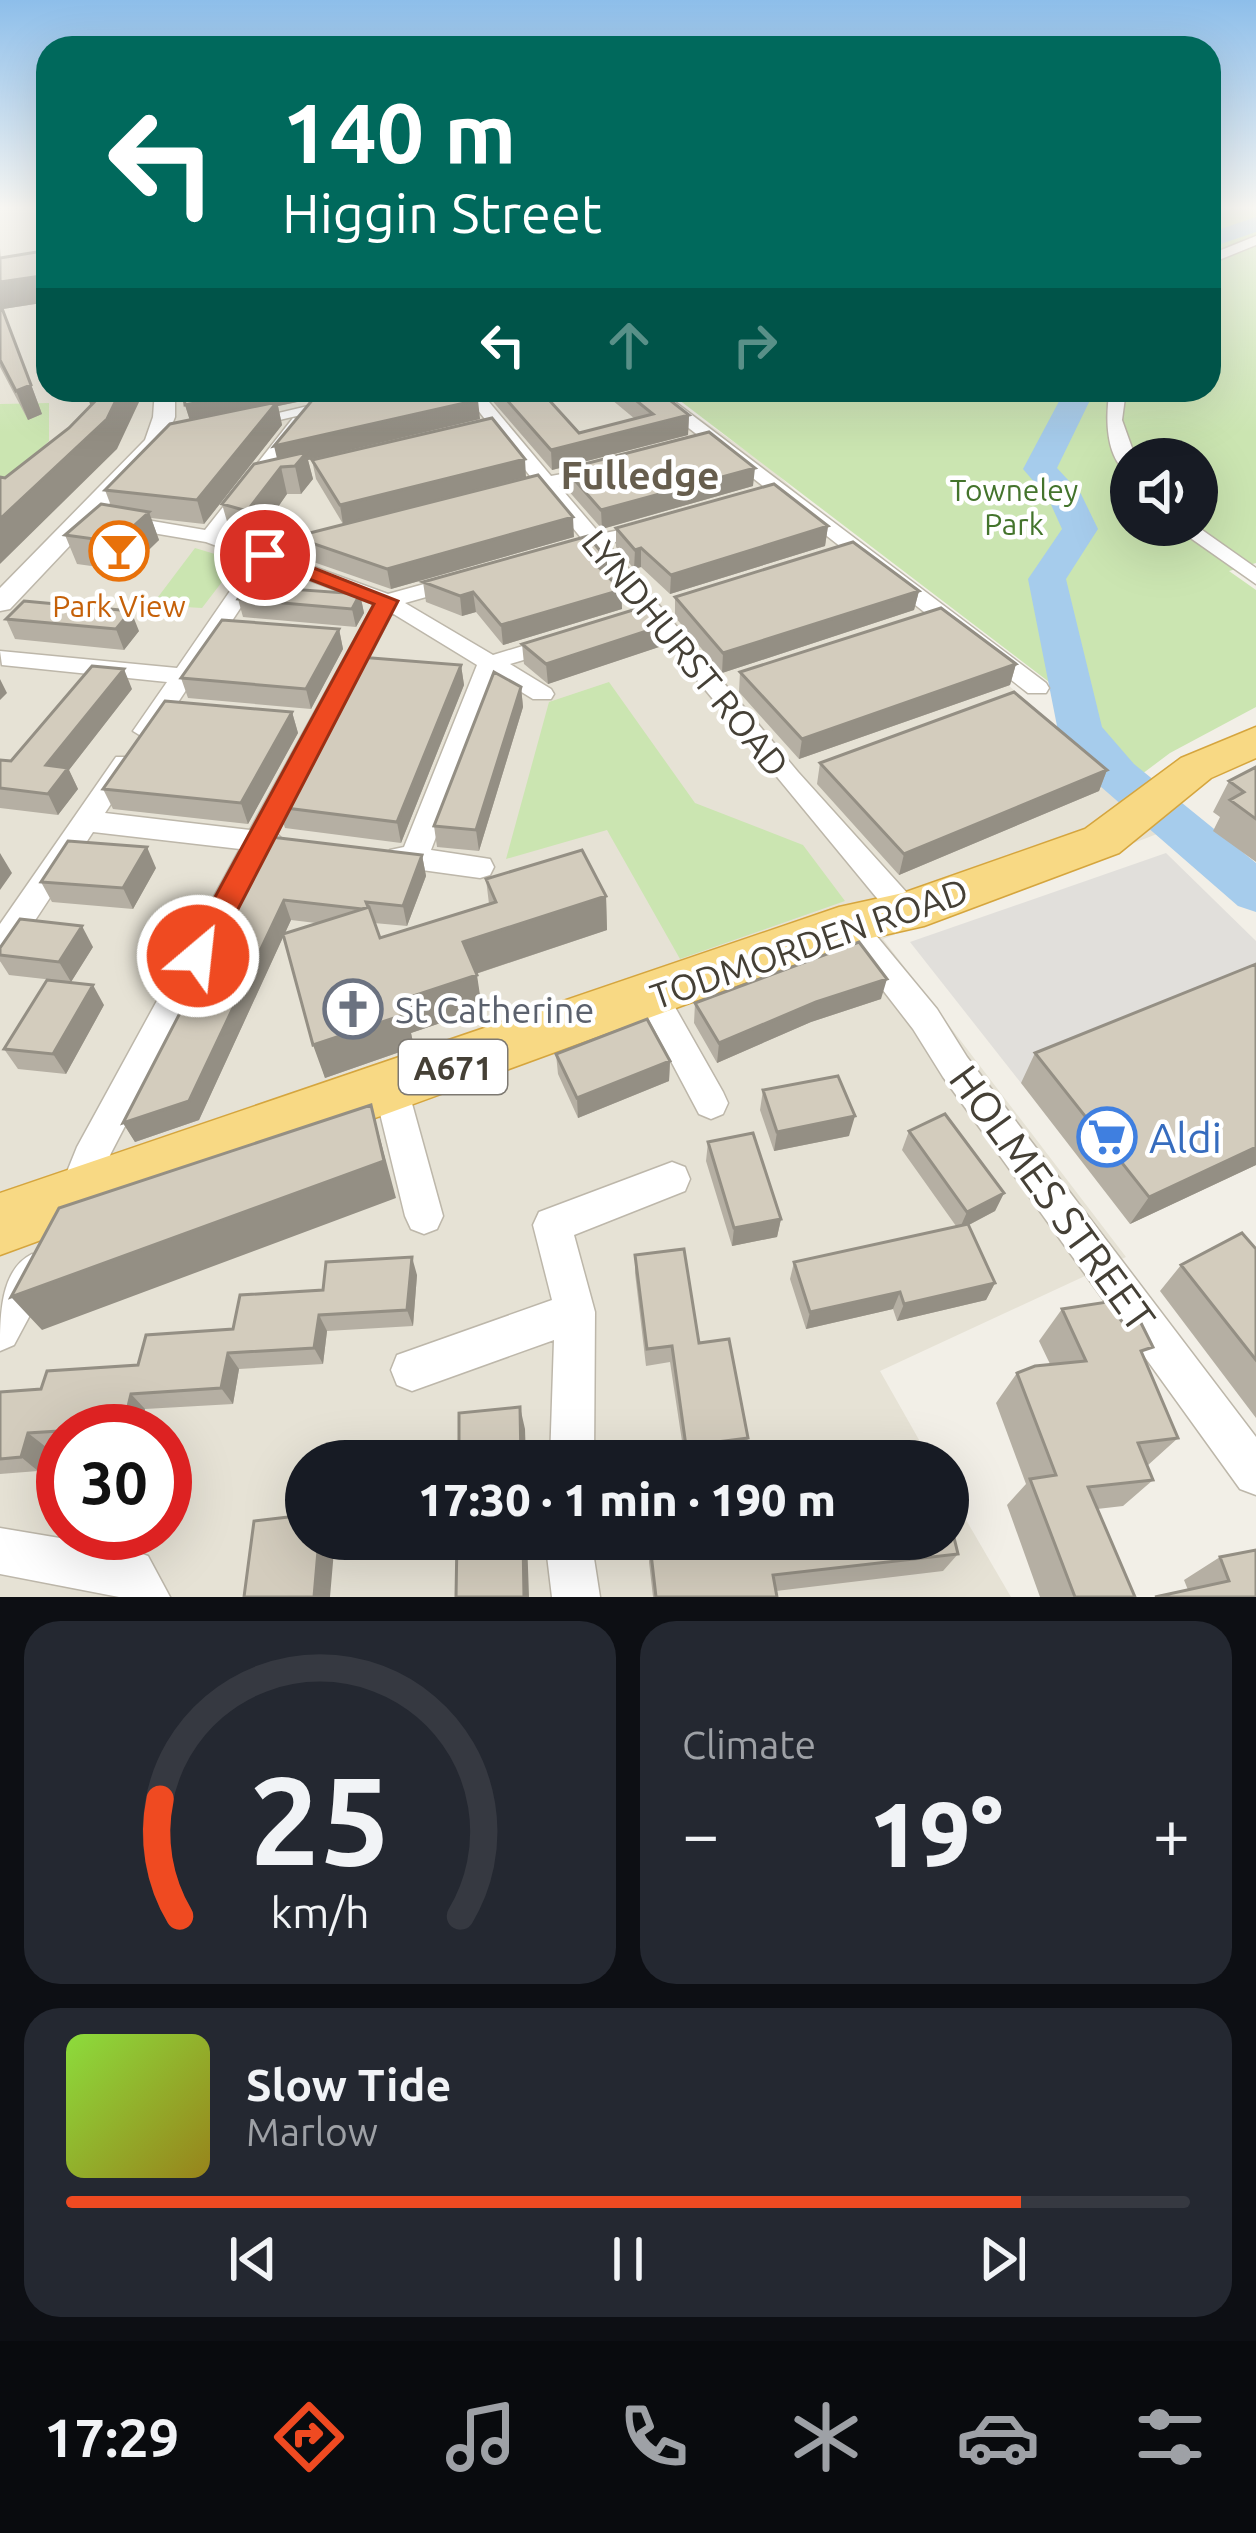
<!DOCTYPE html>
<meta charset="utf-8">
<style>
body{margin:0;font-family:Ubuntu,sans-serif;background:#242831;color:#f1f3f6;height:100vh;display:flex;flex-direction:column;font-size:45px;white-space:nowrap}
*{box-sizing:border-box;margin:0}
p{font-size:39px;color:#9ea1a6}
.icon{flex:none;width:66px;height:66px;fill:none;stroke:currentColor;stroke-width:2;stroke-linecap:round;stroke-linejoin:round}
.map{position:relative;height:1597px;overflow:hidden}
.drawer{display:flex;flex-direction:column;gap:24px;padding:24px;background:#0d0f14;flex:1}
.drawer>*{flex:none}
.hud{position:absolute;left:36px;top:36px;width:1185px;height:366px;border-radius:36px;box-shadow:0 12px 48px #0002;background:#00695c;color:#fff;overflow:hidden}
.fabs{position:absolute;left:1110px;top:438px;display:grid;gap:24px}
.fabs a{display:grid;place-items:center;width:108px;height:108px;border-radius:50%;background:#171b24;box-shadow:0 12px 48px #0002;font-size:60px}
.speed{position:absolute;left:36px;top:1404px;display:flex;gap:24px;font-size:60px;font-weight:700;text-align:center}
.speed>*{display:grid;place-content:center;width:156px;height:156px;border-radius:50%;background:#171b24;box-shadow:0 12px 48px #0002;line-height:1}
.speed .limit{border:18px solid #d22;background:#fff;color:#111}
.pin{position:absolute;display:grid;place-items:center;width:102px;height:102px;color:#fff;margin:-51px;border:6px solid #fff;border-radius:50%;box-shadow:0 3px 12px #0007}
.me{position:absolute;width:132px;margin:-66px;rotate:28deg;stroke-linejoin:round;filter:drop-shadow(0 0 9px #0008)}
.turn{display:flex;align-items:center;gap:42px;height:252px;padding:0 48px;font-size:54px}
.turn .icon{width:156px;height:156px;stroke-width:2.5}
.turn b{display:block;font-size:84px;line-height:102px}
.lanes{display:flex;align-items:center;height:114px;padding:0 48px;background:#0003;justify-content:center;gap:60px;direction:ltr}
.lanes .off{opacity:.35}
.big{font-size:90px;font-weight:800;line-height:1.1}
.drawer .widget{flex:1;display:flex;flex-direction:column;justify-content:center;gap:18px;min-width:0;padding:0 42px;border-radius:36px;background:#242831}
.drawer .dial{align-items:center;gap:0}
.dial svg{height:312px;overflow:visible;fill:none;stroke:#363941;stroke-width:7;stroke-linecap:round;text-anchor:middle}
.dial text{fill:#f1f3f6;stroke:none}
.song{display:flex;align-items:center;gap:36px}
.cover{width:144px;height:144px;border-radius:18px;background:linear-gradient(135deg,hsl(90 70% 55%),hsl(50 70% 35%))}
.played{height:12px;border-radius:6px;background:linear-gradient(90deg,#ef4a21 85%,#363941 85%)}
.keys{display:flex;justify-content:space-around;direction:ltr}
.heat{display:flex;justify-content:space-between;align-items:center;font-size:66px;direction:ltr}
.drawer .tiles{flex:1;display:grid;gap:24px;grid-template-columns:1fr 1fr}
.widget:last-child{grid-column:span 2}
.trip{position:absolute;left:285px;top:1440px;width:684px;height:120px;border-radius:60px;background:#171b24;box-shadow:0 12px 48px #0002;font-weight:800;line-height:120px;text-align:center}
.tabs{display:flex;height:192px;justify-content:space-around;align-items:center;background:#090b0e;color:#9ea1a6}
.tabs .icon{width:84px;height:84px}
.tabs .active{color:#ef4a21}
.tabs b{font-size:54px;color:#f1f3f6}
.map>svg:first-child{display:block}
</style>
<div class="map">
<svg width="1256" height="1597" viewBox="0 0 1256 1597">
<rect width="100%" height="100%" fill="#f2efe7"/>
<path fill="#e6e2d5" fill-rule="evenodd" d="M0,209H48V390H659L767,465L1041,715L1047,740L1157,834L883,939L1126,1257L880,1371L931,1461H306V1539H948V1489L1011,1597H0ZM63,1431H165V1533H63Z"/>
<path fill="#cbe5b1" fill-rule="evenodd" d="M1209,209H1256V563L1229,571L1256,590V707L1170,753L1118,792L1075,757L1053,685L666,390H1209ZM1131,459H1197V525H1131Z
M49,403V441L0,487V404Z
M195,548L238,561L202,608L152,605Z
M609,682L695,803L803,845L845,901L680,959L607,830L506,859L549,702Z"/>
<path fill="#e1dfdb" d="M1166,853L1256,941V986L1021,1083L910,942Z"/>
<g fill="none" stroke-linecap="round" stroke-linejoin="round">
<path fill="#a6ccec" fill-rule="evenodd" d="M1256,217V232L1209,248V233Z
M1065,390H1095L1057,468L1081,494L1098,529L1066,579L1102,727L1134,764L1256,863V912L1238,906L1100,786L1064,741L1058,731L1028,579L1062,529L1048,498L1023,469Z"/>
<defs>
<path id="minor" d="M1256,236V245L1209,264V255Z
M376,390H407L245,428L236,423Z
M462,390H479L551,476L605,466V474L559,486L600,534L654,523V531L608,544L798,772L917,904L921,912L917,920H895L590,550L556,555V547L582,539L542,490L506,496V488L534,481Z
M640,390H659L1046,683L1049,688L1046,693H1028Z
M1110,390H1126L1122,420L1136,459H1131V475C1105,461 1105,416 1110,390Z
M293,418L308,422L222,535L263,549L337,534V542L284,556L388,594L457,575L465,576V586L405,603L493,655L559,635L571,642L567,647L510,664L551,689L554,694L551,699H533L497,677L431,850L490,859L494,867L490,875L480,878L400,867L390,864L386,857L390,850L404,847L477,665L392,613L277,834L286,843L282,850L267,853L111,1153L90,1207L77,1212L64,1207L58,1194L77,1147L240,849L93,832L11,957L0,960V924L116,757H134L138,763L105,813L250,830L374,604L269,565L155,737L146,739L133,731L167,682L2,665L0,651L177,668L252,559L206,542L117,527L107,521L117,515L205,530Z
M1172,525H1195L1256,568V584Z
M849,912L860,916L937,1009L967,1057L1256,1437V1495L1240,1489L943,1077L913,1029L838,932L834,924L838,916Z
M652,982L663,986L723,1092L728,1103L723,1114L711,1119L699,1114L636,995L641,986Z
M391,1074L403,1078L408,1089L443,1216L437,1229L424,1234L411,1229L405,1216L374,1089L379,1078Z
M672,1162L685,1167L690,1179L685,1191L574,1235L595,1312L594,1461H550L554,1340L412,1391L397,1385L391,1370L397,1355L552,1300L533,1225L539,1212Z
M32,1254L46,1260L52,1274L14,1345L0,1351C0,1316 0,1270 32,1254Z
M0,1528L131,1550L148,1556L170,1597H119L0,1574Z
M545,1539H591L600,1597H552Z"/>
<path id="tertiary" d="M155,390H175V417L163,447L10,609L0,611V588L145,440L153,417Z"/>
<path id="trunk" d="M1256,727V758L1211,778L1119,853L924,926L862,940L0,1255V1193L839,907L903,893L1085,829L1181,758Z"/>
</defs>
<use href="#minor" stroke="#bdb7aa" stroke-width="3"/>
<use href="#tertiary" stroke="#bdb7aa" stroke-width="3"/>
<use href="#trunk" stroke="#d5a53e" stroke-width="3"/>
<use href="#minor" fill="#fff" fill-rule="evenodd"/>
<use href="#tertiary" fill="#fff" fill-rule="evenodd"/>
<use href="#trunk" fill="#f8d984" fill-rule="evenodd"/>
</g>
<path fill="#b5afa3" fill-rule="evenodd" d="M48,209V302L3,309L42,414L28,420L0,367V248L1,258L43,251Z
M470,390L480,419L308,460L313,479L301,494H287L255,540L230,532L222,504L277,459L313,399L278,406L282,425L204,524L151,518L159,540L127,571L77,564L65,535L111,506L105,490L190,420L185,405Z
M483,390H540L579,433L635,419L600,390H657L689,415L688,435L552,470Z
M312,460L526,477L343,524L316,479Z
M565,469L753,486L602,529L566,488Z
M828,526L825,546L670,594L641,567L634,569L616,547V528Z
M294,537H574L391,589L299,557Z
M607,559V575L621,590L622,609L503,645L476,612L462,616L426,602L423,582Z
M295,580L290,589L360,594L364,613L356,627L243,617L238,599Z
M919,591L914,610L722,673L675,617V597Z
M6,619L139,631L124,650L15,639Z
M662,626V646L548,684L524,664L522,644Z
M339,629L343,649L311,709L188,698L181,678Z
M1016,664L1010,685L799,759L739,692L740,672Z
M461,665L464,685L401,843L285,828L278,807Z
M521,687L523,707L479,851L437,847L434,826Z
M132,689L69,770L78,789L58,815L0,808V760L11,761Z
M292,712L298,733L248,824L113,809L103,789Z
M820,763L1107,770L1099,791L899,875L817,784Z
M1256,767V862L1213,831L1220,817L1213,812L1229,781Z
M271,837L422,855L426,876L407,926L374,923L380,938L489,904L486,879L606,896L607,930L476,974L482,1009L411,1033L414,1047L325,1078L283,937L199,1120L135,1142L123,1123ZM291,920L316,923L285,933Z
M156,868L133,909L52,902L41,882Z
M93,947L71,982L9,975L0,961V948Z
M1256,964V1165L1130,1224L1021,1083L1035,1053Z
M881,999L811,1022L717,1063L694,1023L695,1003Z
M104,1005L66,1074L18,1069L4,1049Z
M556,1054L670,1061L669,1081L578,1118L558,1074Z
M763,1090L849,1136L774,1151L760,1110Z
M909,1131L1004,1193L995,1211L969,1225L995,1283L986,1300L897,1321L893,1309L806,1329L790,1279L794,1262L956,1226L902,1150Z
M708,1142L781,1219L777,1237L732,1246L706,1161Z
M1256,1249V1418L1160,1291L1181,1265Z
M635,1255L699,1343L748,1438L745,1452L685,1461L670,1362L646,1366L635,1273Z
M417,1275L413,1326L327,1331L323,1364L239,1369L233,1404L145,1409L140,1431H63V1446L46,1447L38,1471L0,1474V1392L41,1389L138,1365L233,1329L323,1290Z
M1062,1309L1144,1358L1178,1438L1147,1466L1153,1480L1123,1506L1097,1509L1135,1597H1040L1007,1505L1026,1484L996,1403L1017,1373L1050,1364L1039,1341Z
M650,1545L958,1554L943,1571L776,1591L777,1597H653L649,1562Z
M1220,1557L1256,1597L1188,1590L1184,1580Z"/>
<path fill="#948f84" d="M48,275V302L3,309L42,414L28,420L16,391L0,310V282Z
M85,390H136L140,400L117,449L0,564V519L95,418Z
M258,390H353L278,406L282,425L204,524L197,500L191,424L185,405Z
M478,400L480,419L308,460L313,479L301,494L295,466L279,467L274,446Z
M689,415L688,435L552,470L551,450Z
M525,459L526,477L343,524L340,505Z
M281,467L287,494L255,540L247,511Z
M755,468L753,486L602,529L601,510Z
M149,512L159,540L127,571L116,542Z
M573,517L574,537L391,589L387,569Z
M828,526L825,546L670,594L671,575Z
M641,548V567L634,569L635,550Z
M607,559V578L594,562Z
M291,562L295,580L281,603L275,588Z
M621,590L622,609L503,645L501,625Z
M919,591L914,610L722,673L723,653Z
M473,592L476,612L462,616L460,596Z
M360,594L364,613L356,627L352,609Z
M131,611L139,631L124,650L116,629Z
M662,626V646L548,684L546,664Z
M339,629L343,649L311,709L306,689Z
M1016,664L1010,685L799,759L802,739Z
M461,665L464,685L401,843L397,822Z
M124,669L132,689L69,770L78,789L58,815L48,794L46,765Z
M0,679L7,693L0,700Z
M521,687L523,707L479,851L476,830Z
M292,712L298,733L248,824L241,803Z
M1107,770L1099,791L899,875L904,854Z
M147,847L156,868L133,909L123,888Z
M0,853L12,873L0,890Z
M422,855L426,876L407,926L403,906Z
M606,896L607,930L469,976L463,942Z
M284,900L291,920L199,1120L135,1142L123,1123Z
M82,926L93,947L71,982L59,962Z
M477,975L482,1009L411,1033L414,1047L325,1078L313,1045L401,1000Z
M887,979L881,999L811,1022L717,1063L719,1043L816,1002Z
M93,985L104,1005L66,1074L53,1054Z
M670,1061L669,1081L578,1118L577,1098Z
M371,1105L396,1198L42,1330L11,1297Z
M855,1116L849,1136L774,1151L777,1132Z
M1256,1147V1165L1130,1224L1149,1197Z
M1004,1193L995,1211L959,1230L967,1212Z
M781,1219L777,1237L732,1246L734,1228Z
M412,1257L417,1275L413,1326L407,1310Z
M995,1283L986,1300L897,1321L904,1304Z
M900,1292L893,1309L806,1329L810,1312Z
M319,1315L327,1331L323,1364L314,1348Z
M228,1353L239,1369L233,1404L221,1388Z
M131,1394L145,1409L140,1431H127L123,1427Z
M520,1407L525,1429L526,1461H521Z
M28,1433L46,1447L38,1471L21,1457Z
M319,1539H335L330,1597H314Z
M523,1539H527L529,1597H524Z"/>
<path fill="#d3ccbd" stroke="#948f84" stroke-width="3" d="M46,209H48V275L0,282V258L43,251Z
M0,303L31,385L16,391L0,360Z
M106,390H121L107,419L0,519V477L5,478L69,428Z
M183,390H258L185,405Z
M345,390H470L478,400L274,446L314,398Z
M498,390H540L579,433L653,414L623,390H657L689,415L551,450Z
M277,402L197,500L105,490L170,424Z
M492,418L525,459L340,505L312,460Z
M709,432L755,468L601,510L565,469Z
M307,452L295,466L281,467L247,511L222,504L254,464Z
M538,475L573,517L387,569L294,537Z
M774,484L828,526L671,575L641,548L635,550L616,528Z
M101,504L149,512L116,542L65,535Z
M588,536L607,559L594,562L621,590L501,625L473,592L460,596L423,582Z
M853,542L919,591L723,653L675,597Z
M267,553L291,562L275,588L360,594L352,609L238,599Z
M24,601L131,611L116,629L6,619Z
M646,606L662,626L546,664L522,644Z
M941,608L1016,664L802,739L740,672Z
M222,620L339,629L306,689L181,678Z
M359,657L461,665L397,822L278,807Z
M92,666L124,669L46,765L68,768L48,794L0,788V760L11,761Z
M494,672L521,687L476,830L434,826Z
M1014,692L1107,770L904,854L820,763Z
M165,701L292,712L241,803L103,789Z
M1256,767V819L1230,800L1244,792L1229,781Z
M271,837L422,855L403,906L366,902L368,907L362,909L284,900L189,1101L123,1123Z
M68,841L147,847L123,888L41,882Z
M582,850L606,896L463,942L477,975L401,1000L406,1014L313,1045L283,934L369,907L380,938L496,902L486,879Z
M20,919L82,926L59,962L0,955V948Z
M859,942L887,979L816,1002L719,1043L695,1003Z
M1256,964V1147L1149,1197L1035,1053Z
M47,980L93,985L53,1054L4,1049Z
M647,1019L670,1061L577,1098L556,1054Z
M838,1076L855,1116L777,1132L763,1090Z
M371,1105L384,1161L11,1297L59,1208Z
M945,1114L1004,1193L967,1212L909,1131Z
M753,1133L781,1219L734,1228L708,1142Z
M968,1224L995,1283L904,1304L900,1292L810,1312L794,1262Z
M1242,1233L1256,1249V1360L1181,1265Z
M684,1249L699,1343L729,1339L748,1438L686,1446L672,1346L647,1349L635,1255Z
M412,1257L407,1310L319,1315L314,1348L228,1353L221,1388L131,1394L123,1427L28,1433L21,1457L0,1459V1392L41,1389L47,1371L138,1365L146,1335L233,1329L240,1295L323,1290L326,1262Z
M1107,1302L1124,1324L1140,1321L1153,1347L1141,1351L1178,1438L1138,1443L1153,1480L1088,1487L1135,1597H1075L1030,1479L1056,1475L1017,1373L1035,1366L1086,1361L1062,1309Z
M520,1407L521,1461H459V1413Z
M948,1513L958,1554L773,1575L777,1597H656L650,1545L689,1539H948Z
M306,1515V1539H319L314,1597H244L254,1521Z
M457,1539H523L524,1597H456Z
M1256,1550V1597H1155L1229,1581L1220,1557Z"/>
<linearGradient id="sky" x2="0" y2="1"><stop stop-color="#8dbeea"/><stop offset="0.48" stop-color="#f9f8f4"/><stop offset="1" stop-color="#f9f8f4" stop-opacity="0"/></linearGradient>
<rect width="1256" height="433" fill="url(#sky)"/>
<path fill="#ef4a21" stroke="#9b3015" stroke-width="3" d="M265,549L398,601L209,965L198,969L187,965L183,956L374,604L257,559V551Z"/>
<defs>
<symbol id="bar-ring" viewBox="-11 -11 22 22"><circle r="9.5" fill="#fff" stroke="#e8710a" stroke-width="1.5"/><path d="M-6-5H6L.8 .8V4.5H3.5V6h-7V4.5H-.8V.8Z" fill="#e8710a"/></symbol>
<symbol id="church-ring" viewBox="-11 -11 22 22"><circle r="9.5" fill="#fff" stroke="#6b7280" stroke-width="1.5"/><path d="M-1.2-6h2.4v3.5h3.3v2.4h-3.3V6h-2.4V-.1h-3.3v-2.4h3.3Z" fill="#6b7280"/></symbol>
<symbol id="supermarket-ring" viewBox="-11 -11 22 22"><circle r="9.5" fill="#fff" stroke="#3f7fe0" stroke-width="1.5"/><path d="M-6-5.5h2.5l.6 2H6L4.5 2H-2.5L-4.4-4H-6ZM-1.5 3.2a1.3 1.3 0 1 0 .1 0ZM3 3.2a1.3 1.3 0 1 0 .1 0Z" fill="#3f7fe0"/></symbol>
</defs>
<g fill-rule="evenodd">
<use href="#bar-ring" x="86" y="518" width="66" height="66"/>
<use href="#church-ring" x="320" y="976" width="66" height="66"/>
<use href="#supermarket-ring" x="1074" y="1104" width="66" height="66"/>
</g>
<g text-anchor="middle" dominant-baseline="central" stroke-width="9" stroke-linejoin="round" paint-order="stroke">
<g font-size="30" fill="#44742c" stroke="#fff">
<text x="1014" y="490">Towneley<tspan x="1014" dy="34">Park</tspan></text>
</g>
<g font-size="30" fill="#c56008" stroke="#fff">
<text x="119" y="606">Park View</text>
</g>
<rect fill="#fff" stroke="#7d7972" stroke-width="3" x="399" y="1040" width="108" height="54" rx="9"/>
<g font-size="33" font-weight="bold" fill="#454036">
<text x="453" y="1067">A671</text>
</g>
<g font-size="36" fill="#454036" stroke="#fff">
<text transform="translate(686 653) rotate(51)">LYNDHURST ROAD</text>
<text transform="translate(809 943) rotate(-19)">TODMORDEN ROAD</text>
</g>
<g font-size="36" fill="#5b616d" stroke="#fff" text-anchor="start">
<text x="395" y="1009">St Catherine</text>
</g>
<g font-size="39" font-weight="bold" fill="#675e4e" stroke="#fff">
<text x="640" y="474">Fulledge</text>
</g>
<g font-size="42" fill="#366cbe" stroke="#fff" text-anchor="start">
<text x="1149" y="1137">Aldi</text>
</g>
<g font-size="42" fill="#454036" stroke="#fff">
<text transform="translate(1053 1198) rotate(54)">HOLMES STREET</text>
</g>
</g>
</svg>
<div class="fabs">
<a><svg class="icon" aria-label="sound" viewBox="0 0 24 24"><path d="M4 9h4l5-4v14l-5-4H4zM17 9q2 3 0 6"/></svg></a>
</div>
<div class="speed"><div class="limit">30</div></div>
<div class="pin" style="left:265px;top:555px;background:#d93025"><svg class="icon" aria-label="arrive" viewBox="0 0 24 24"><path d="M6 21V4h12l-3 4 3 4H6"/></svg></div>
<svg class="me" style="left:198px;top:956px" viewBox="-20 -20 40 40"><circle r="17" fill="#ef4a21" stroke="#fff" stroke-width="3"/><path d="M0-11L8 9 0 5-8 9z" fill="#fff"/></svg>
<div class="trip">17:30 · 1 min · 190 m</div>
<div class="hud">
<div class="turn"><svg class="icon" aria-label="left" viewBox="0 0 24 24"><path d="M17 20v-9H6M10 6l-5 5 5 5"/></svg><div><b>140 m</b>Higgin Street</div></div>
<div class="lanes"><svg class="icon" aria-label="left" viewBox="0 0 24 24"><path d="M17 20v-9H6M10 6l-5 5 5 5"/></svg><svg class="icon off" aria-label="ahead" viewBox="0 0 24 24"><path d="M12 20V5M6 11l6-6 6 6"/></svg><svg class="icon off" aria-label="right" viewBox="0 0 24 24"><path d="M7 20v-9h11M14 6l5 5-5 5"/></svg></div>
</div>
</div>
<section class="drawer">
<div class="tiles">
<div class="widget dial"><svg viewBox="0 0 100 80">
<path d="M14 69A42 42 0 1 1 86 69"/>
<path d="M14 69A42 42 0 0 1 9 39" stroke="#ef4a21"/>
<text x="50" y="56" font-size="32" font-weight="700">25</text>
<text x="50" y="72" font-size="11">km/h</text>
</svg></div>
<div class="widget"><p>Climate</p>
<div class="heat"><a>−</a><b class="big">19°</b><a>+</a></div>
</div>
<div class="widget">
<div class="song"><i class="cover"></i><div><b>Slow Tide</b><p>Marlow</p></div></div>
<div class="played"></div>
<div class="keys"><svg class="icon" aria-label="previous" viewBox="0 0 24 24"><path d="M18 5L8 12l10 7zM5 5v14"/></svg><svg class="icon" aria-label="pause" viewBox="0 0 24 24"><path d="M8 5v14M16 5v14"/></svg><svg class="icon" aria-label="next" viewBox="0 0 24 24"><path d="M6 5l10 7-10 7zM19 5v14"/></svg></div>
</div>
</div>
</section>
<nav class="tabs">
<b>17:29</b>
<svg class="icon active" aria-label="directions" viewBox="0 0 24 24"><path d="M12 3l9 9-9 9-9-9zM9 14v-3h6M13 9l2 2-2 2"/></svg>
<svg class="icon" aria-label="music" viewBox="0 0 24 24"><path d="M9 18V5l10-2v13"/><circle cx="6" cy="18" r="3"/><circle cx="16" cy="16" r="3"/></svg>
<svg class="icon" aria-label="phone" viewBox="0 0 24 24"><path d="M5 4h4l2 5-3 2q2 4 5 5l2-3 5 2v4C11 20 4 13 5 4z"/></svg>
<svg class="icon" aria-label="climate" viewBox="0 0 24 24"><path d="M12 3v18M4 7l16 10M4 17L20 7"/></svg>
<svg class="icon" aria-label="car" viewBox="0 0 24 24"><path d="M5 17H2v-5l4-1 3-4h7l3 4 3 1v5h-3M9 17h6M6 11h13"/><circle cx="7" cy="17" r="2"/><circle cx="17" cy="17" r="2"/></svg>
<svg class="icon" aria-label="filters" viewBox="0 0 24 24"><path d="M4 7h16M4 17h16"/><circle cx="9" cy="7" r="2"/><circle cx="15" cy="17" r="2"/></svg>
</nav>
